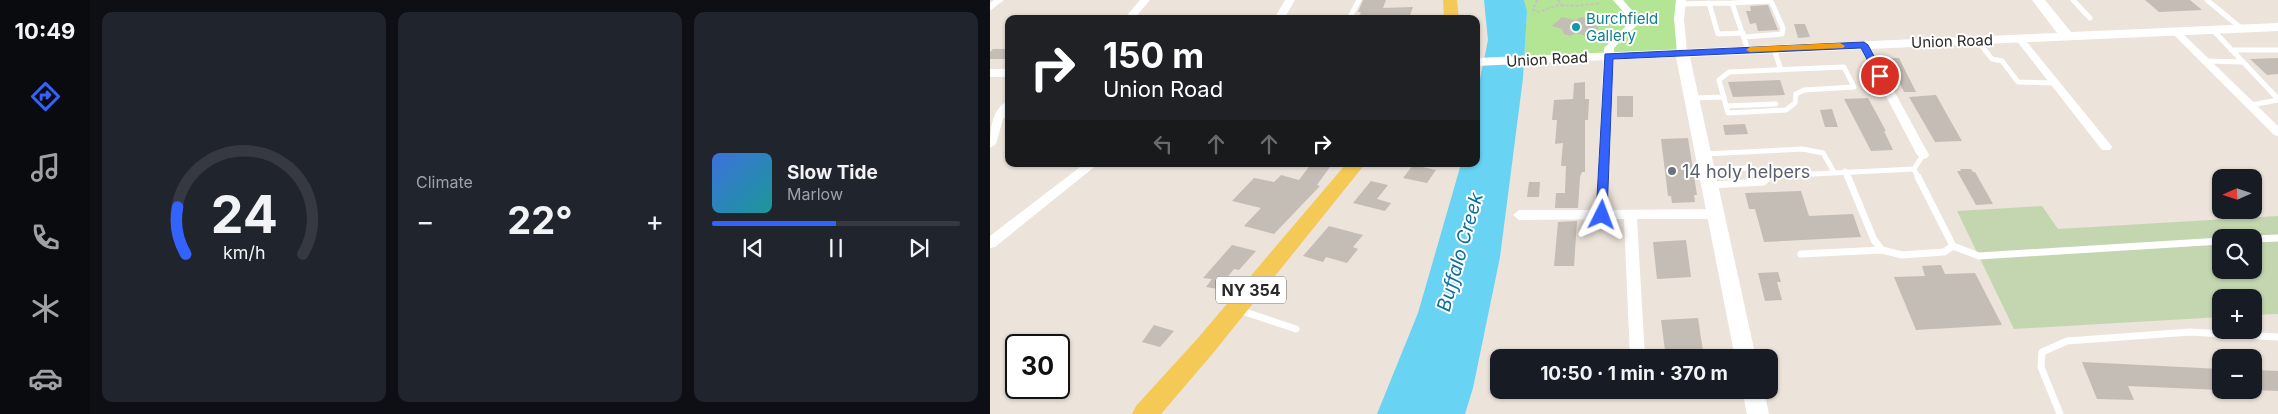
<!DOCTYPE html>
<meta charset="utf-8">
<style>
body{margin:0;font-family:Inter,sans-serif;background:#20242c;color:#f1f3f6;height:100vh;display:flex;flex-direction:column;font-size:19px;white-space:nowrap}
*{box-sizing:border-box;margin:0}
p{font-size:16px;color:#9ea1a6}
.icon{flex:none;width:28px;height:28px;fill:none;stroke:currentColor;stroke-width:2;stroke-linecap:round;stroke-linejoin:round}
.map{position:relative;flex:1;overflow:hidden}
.sheet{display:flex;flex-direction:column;gap:12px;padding:12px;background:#0d0f14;width:900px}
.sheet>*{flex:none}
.hud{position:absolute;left:15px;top:15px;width:475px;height:152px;border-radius:10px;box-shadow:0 1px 4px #0004;background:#202124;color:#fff;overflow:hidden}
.needle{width:32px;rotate:267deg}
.buttons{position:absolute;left:1222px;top:169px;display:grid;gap:10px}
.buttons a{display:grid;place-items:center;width:50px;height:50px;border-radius:10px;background:#171b24;box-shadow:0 1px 4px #0004;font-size:25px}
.speed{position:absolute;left:15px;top:334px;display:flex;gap:10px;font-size:25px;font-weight:700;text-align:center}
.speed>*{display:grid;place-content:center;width:65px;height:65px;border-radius:50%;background:#171b24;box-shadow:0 1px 4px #0004;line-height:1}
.speed .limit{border:2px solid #111;border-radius:8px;background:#fff;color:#111}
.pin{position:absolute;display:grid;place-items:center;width:42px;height:42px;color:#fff;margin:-21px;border:2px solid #fff;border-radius:50%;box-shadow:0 1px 5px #0007}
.me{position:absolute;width:55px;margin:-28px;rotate:3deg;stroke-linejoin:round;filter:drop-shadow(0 0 4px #0008)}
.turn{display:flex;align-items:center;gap:18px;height:105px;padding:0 15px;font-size:22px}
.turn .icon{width:65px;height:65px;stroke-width:2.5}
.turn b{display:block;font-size:35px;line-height:42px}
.lanes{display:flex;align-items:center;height:48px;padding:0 15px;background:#0003;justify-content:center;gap:25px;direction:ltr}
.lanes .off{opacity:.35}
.big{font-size:38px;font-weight:700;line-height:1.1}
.sheet .tile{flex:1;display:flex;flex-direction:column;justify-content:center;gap:8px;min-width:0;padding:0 18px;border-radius:10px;background:#20242c}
.sheet .dial{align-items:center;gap:0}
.dial svg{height:130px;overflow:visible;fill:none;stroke:#363941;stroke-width:7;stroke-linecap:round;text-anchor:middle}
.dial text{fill:#f1f3f6;stroke:none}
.song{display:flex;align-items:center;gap:15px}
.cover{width:60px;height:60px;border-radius:8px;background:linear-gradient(135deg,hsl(220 70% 55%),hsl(180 70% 35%))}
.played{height:5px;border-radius:2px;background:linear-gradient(90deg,#3362ff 50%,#363941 50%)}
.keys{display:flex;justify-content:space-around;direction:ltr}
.heat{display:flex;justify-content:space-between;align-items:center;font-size:28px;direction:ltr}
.sheet .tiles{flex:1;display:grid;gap:12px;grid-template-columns:repeat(3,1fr)}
.trip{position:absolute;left:500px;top:349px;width:288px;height:50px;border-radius:10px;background:#171b24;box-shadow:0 1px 4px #0004;font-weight:700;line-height:50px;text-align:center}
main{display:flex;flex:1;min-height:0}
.tab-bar{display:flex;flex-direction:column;width:90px;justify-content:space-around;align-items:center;background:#090b0e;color:#9ea1a6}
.tab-bar .icon{width:35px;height:35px}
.tab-bar .active{color:#3362ff}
.tab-bar b{font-size:22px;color:#f1f3f6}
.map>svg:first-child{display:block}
</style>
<main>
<nav class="tab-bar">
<b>10:49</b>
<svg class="icon active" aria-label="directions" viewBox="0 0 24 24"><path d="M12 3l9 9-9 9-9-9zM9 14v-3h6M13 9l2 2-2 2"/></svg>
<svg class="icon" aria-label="music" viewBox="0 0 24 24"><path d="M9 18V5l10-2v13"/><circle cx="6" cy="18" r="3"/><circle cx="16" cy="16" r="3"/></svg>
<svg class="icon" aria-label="phone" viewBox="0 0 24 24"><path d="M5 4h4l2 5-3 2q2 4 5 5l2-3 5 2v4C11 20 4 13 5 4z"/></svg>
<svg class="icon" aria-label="climate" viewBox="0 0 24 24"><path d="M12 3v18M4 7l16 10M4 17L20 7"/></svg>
<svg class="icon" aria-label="car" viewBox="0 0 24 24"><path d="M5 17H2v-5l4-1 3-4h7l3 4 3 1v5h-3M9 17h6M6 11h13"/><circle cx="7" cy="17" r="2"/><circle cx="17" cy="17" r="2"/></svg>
</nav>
<section class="sheet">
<div class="tiles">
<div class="tile dial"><svg viewBox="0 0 100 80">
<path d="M14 69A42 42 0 1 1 86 69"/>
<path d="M14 69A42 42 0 0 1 9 40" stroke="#3362ff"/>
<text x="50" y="56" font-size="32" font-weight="700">24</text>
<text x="50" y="72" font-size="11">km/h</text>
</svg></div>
<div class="tile"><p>Climate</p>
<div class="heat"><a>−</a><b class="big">22°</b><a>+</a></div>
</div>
<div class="tile">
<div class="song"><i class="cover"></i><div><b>Slow Tide</b><p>Marlow</p></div></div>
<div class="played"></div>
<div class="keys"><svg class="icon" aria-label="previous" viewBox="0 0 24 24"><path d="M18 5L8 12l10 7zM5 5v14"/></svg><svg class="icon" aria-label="pause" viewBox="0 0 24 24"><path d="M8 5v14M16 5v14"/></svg><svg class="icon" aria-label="next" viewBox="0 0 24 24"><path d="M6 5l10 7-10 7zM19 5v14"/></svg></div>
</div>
</div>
</section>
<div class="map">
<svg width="1288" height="414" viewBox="0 0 1288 414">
<rect width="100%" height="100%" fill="#ece3da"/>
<path fill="#b3e594" d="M534,0H691L692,53L534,59L537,11Z"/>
<path fill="#c4d6b0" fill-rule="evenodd" d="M1052,206L1068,229L1288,216V314L1264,315V298H1231V317L1024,329L967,211ZM1231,238H1264V270H1231Z"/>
<path fill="#68d3f2" d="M494,0H534L537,11L533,78L510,257L483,388L475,414H387L428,313L471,164H486V99L498,40Z"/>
<path fill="#c4bdb6" d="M373,0H396L393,8L423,7L419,18H368L371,12H368Z
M1155,0H1200L1212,10L1169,12Z
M778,5L788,30L768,31L766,23L760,24L756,11H761L760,6Z
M572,17L585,20L592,17L597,19L599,24L609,27L599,37L586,33L580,36L574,34L572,29L562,26Z
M804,24H815L820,37L808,38Z
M3,49H19V59H0V52Z
M897,58H909L926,92H914Z
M1288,58V74L1277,75L1260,59Z
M790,80L795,95L743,97L738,82Z
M595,82V99H599L598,120H595V172H592L590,177L588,208H565L566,193H575L576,166H571L573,143L565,144L567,120H562L564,100L583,99L584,83Z
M946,95L960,120L972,141L945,142L919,97Z
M627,96H643V117H627Z
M878,98L896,131H894L903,150L881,151L854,99Z
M842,109L848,127H835L830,110Z
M755,124L758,134L735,135L733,125Z
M698,138L707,195H704L705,202L682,203L681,196H678L671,139Z
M321,164H342L327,185L330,186L284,234L254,226L271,208L242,201L264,178L284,182L291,175L309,180Z
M423,165L446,170L437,183L413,178Z
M970,169H981L983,172H985L1003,204L986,205L967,171H971Z
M381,181L398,185L387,199L401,203L395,211L363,203Z
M539,182H550L549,197H537Z
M811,191L819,216L863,214L871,237L774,242L765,209H759L755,193Z
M587,221L584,266H564L568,222Z
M339,226L373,235L363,247L368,249L357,263L336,257L333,262L313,256Z
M696,240L701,277L667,279L663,242Z
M242,245L266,251L249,270L244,269L228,289L216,287L222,279L213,278Z
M951,265L955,274L985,273L1012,325L926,330L904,277L935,276L932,266Z
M788,272L791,282H787L792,300L775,301L768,273Z
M708,318L714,358H676L671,320Z
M164,325L184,331L170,347L152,342Z
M1092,362L1231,369V390L1138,386L1144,400L1107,399Z
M1264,370L1288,371V391L1264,390Z"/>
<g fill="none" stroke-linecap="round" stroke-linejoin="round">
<path stroke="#c3c3c3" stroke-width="2" stroke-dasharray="3 2" stroke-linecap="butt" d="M547,0L543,10L549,12L568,5L588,6L610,3
M568,0L572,5"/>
<path stroke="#fff" stroke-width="5" d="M1083,0L1100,18
M1217,0L1251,28
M719,3L728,34L753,33
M742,3L779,1L782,3L793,28L792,34L754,37
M691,4L742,3L758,50
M359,19L369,0
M1222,29L1288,99
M987,40L1002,59L1012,61L1028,82L1065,83
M784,49L791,70
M1241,50H1288
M1216,61L1252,62
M854,67L864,87L814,90L806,94L805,103L796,110L738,113L729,80L739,72Z
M703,98L734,97
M1261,105L1288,100
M736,106L786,104
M714,154L813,149L833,153L844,172
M717,169L758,168L781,176
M924,169L933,155
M855,171L858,179
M778,179L781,176L924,169L929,179"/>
<path stroke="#fff" stroke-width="7" d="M858,177L884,240L892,250
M721,185L773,182L779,177
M1264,239L1288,238
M963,246L989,256L1231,241
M811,254L892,250L912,255L954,252L963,246L928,177
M249,310L306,329
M1070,414L1051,367L1052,352L1077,341L1200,332L1288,337"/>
<path fill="#fff" fill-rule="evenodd" d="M4,0H14L0,11V3Z
M150,0H160L144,19H134Z
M295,0H305L294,19H284Z
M623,0H633L645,14L648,24L624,48L618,210L726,209L732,214L726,219H647L655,358H640L634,219L529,220L523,215L529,210H606L614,48L638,24L636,15Z
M686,0H696L694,19L697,53L692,56L687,53L684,19Z
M1185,28L1188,29L1288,126V136L1284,135L1182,33V29Z
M1029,35L1032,36L1120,144L1122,147L1120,150H1112L1026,40L1024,38Z
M874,42L879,45L939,155L937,158L933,159L927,155L869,45Z
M19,101V112L13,119L6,144L0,148C0,132 1,107 19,101Z
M94,164H108L5,247L0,248V236Z"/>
<path fill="#fff" fill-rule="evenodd" d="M1042,0H1055L1081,32L1288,23V31L700,57L766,358H745L686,57L486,66V58L1067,33Z
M0,69H19V77H0Z
M752,390H774L779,414H757Z"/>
<path fill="#f5c955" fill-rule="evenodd" d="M453,0H467L469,19H454Z
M356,164H375L224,352L171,414H142L146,406L208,338Z"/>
</g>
<path fill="#3362ff" stroke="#2140a6" d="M874,42L878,45L895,76L894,78H887L871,48L623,59L617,215L616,218H607L606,215L615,54Z"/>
<path fill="#f59e0b" d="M850,43L855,46L853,48L760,52L756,50L760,47Z"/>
<circle fill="#0f9aa8" stroke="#fff" stroke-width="2" cx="586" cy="27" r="5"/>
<circle fill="#6b7280" stroke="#fff" stroke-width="2" cx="682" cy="171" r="5"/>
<g text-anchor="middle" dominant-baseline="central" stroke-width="4" stroke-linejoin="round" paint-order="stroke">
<g font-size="15" fill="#0d838f" stroke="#fff" text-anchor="start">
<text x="596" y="18">Burchfield<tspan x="596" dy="17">Gallery</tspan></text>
</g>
<g font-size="15" fill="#292929" stroke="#fff">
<text transform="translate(962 41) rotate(-2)">Union Road</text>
<text transform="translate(557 59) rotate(-3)">Union Road</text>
</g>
<rect fill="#fff" stroke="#696969" stroke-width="1" x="226" y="276.5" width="70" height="27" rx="4"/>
<g font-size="16" font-weight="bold" fill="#292929">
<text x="261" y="290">NY 354</text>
</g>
<g font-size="18" fill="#5b616d" stroke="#fff" text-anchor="start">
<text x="692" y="171">14 holy helpers</text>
</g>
<g font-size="19" font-style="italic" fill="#09709d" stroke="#fff">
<text transform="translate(470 252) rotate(-74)">Buffalo Creek</text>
</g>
</g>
</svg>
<div class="buttons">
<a><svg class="needle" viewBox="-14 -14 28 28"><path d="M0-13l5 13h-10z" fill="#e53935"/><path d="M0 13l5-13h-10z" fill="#9ea1a6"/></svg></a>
<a><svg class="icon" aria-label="search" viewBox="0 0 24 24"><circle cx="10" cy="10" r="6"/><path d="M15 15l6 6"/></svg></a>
<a>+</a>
<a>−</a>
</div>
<div class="speed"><div class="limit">30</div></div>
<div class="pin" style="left:890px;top:76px;background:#d93025"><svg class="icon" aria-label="arrive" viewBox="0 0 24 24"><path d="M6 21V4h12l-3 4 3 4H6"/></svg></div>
<svg class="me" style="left:612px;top:215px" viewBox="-20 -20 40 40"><path d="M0-17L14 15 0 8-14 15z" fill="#3362ff" stroke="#fff" stroke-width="4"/></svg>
<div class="trip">10:50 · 1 min · 370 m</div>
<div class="hud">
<div class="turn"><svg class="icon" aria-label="right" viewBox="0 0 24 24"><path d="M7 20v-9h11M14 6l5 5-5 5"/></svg><div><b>150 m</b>Union Road</div></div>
<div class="lanes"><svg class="icon off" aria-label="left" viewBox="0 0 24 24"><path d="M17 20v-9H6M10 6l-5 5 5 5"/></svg><svg class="icon off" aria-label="ahead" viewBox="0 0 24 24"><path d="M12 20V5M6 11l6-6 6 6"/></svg><svg class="icon off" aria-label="ahead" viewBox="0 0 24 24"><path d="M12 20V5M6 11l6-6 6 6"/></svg><svg class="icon" aria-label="right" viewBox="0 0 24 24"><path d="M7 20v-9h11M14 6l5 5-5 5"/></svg></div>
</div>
</div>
</main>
